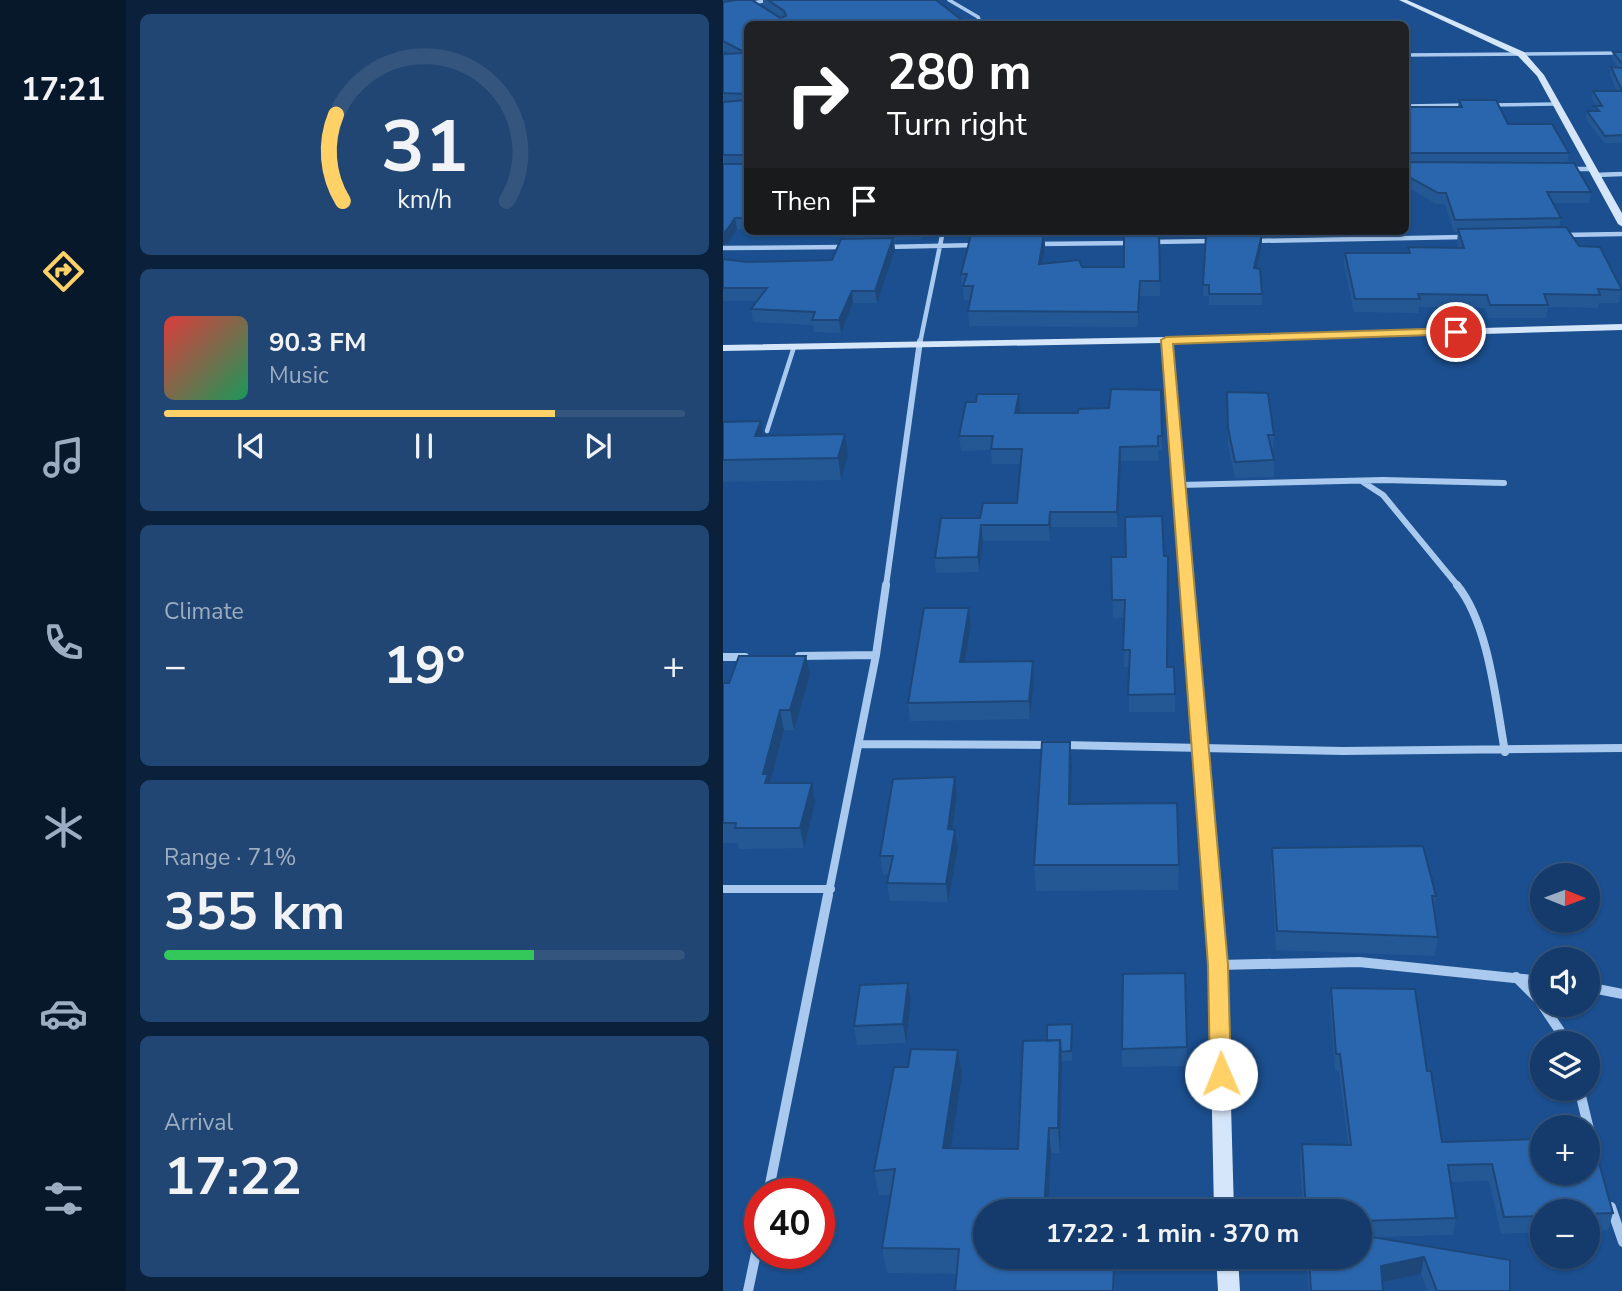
<!DOCTYPE html>
<meta charset="utf-8">
<style>
body{margin:0;font-family:"Nunito Sans",sans-serif;background:#214673;color:#f1f3f6;height:100vh;display:flex;flex-direction:column;font-size:26px;white-space:nowrap}
*{box-sizing:border-box;margin:0}
p{font-size:23px;color:#9dadc1}
.icon{flex:none;width:38px;height:38px;fill:none;stroke:currentColor;stroke-width:2;stroke-linecap:round;stroke-linejoin:round}
.map{position:relative;flex:1;overflow:hidden}
.details{display:flex;flex-direction:column;gap:14px;padding:14px;background:#0b203b;width:597px}
.details>*{flex:none}
.banner{position:absolute;left:21px;top:21px;width:665px;height:214px;border-radius:10px;box-shadow:0 2px 5px #0004,0 0 0 2px #33557e;background:#202124;color:#fff;overflow:hidden}
.needle{width:46px;rotate:91deg}
.fabs{position:absolute;left:807px;top:863px;display:grid;gap:14px}
.fabs a{display:grid;place-items:center;width:70px;height:70px;border-radius:50%;background:#143b6b;box-shadow:0 2px 5px #0004,0 0 0 2px #33557e;font-size:35px}
.speed{position:absolute;left:21px;top:1178px;display:flex;gap:14px;font-size:35px;font-weight:700;text-align:center}
.speed>*{display:grid;place-content:center;width:91px;height:91px;border-radius:50%;background:#143b6b;box-shadow:0 2px 5px #0004,0 0 0 2px #33557e;line-height:1}
.speed .limit{border:10px solid #d22;background:#fff;color:#111}
.pin{position:absolute;display:grid;place-items:center;width:60px;height:60px;color:#fff;margin:-30px;border:4px solid #fff;border-radius:50%;box-shadow:0 2px 7px #0007}
.me{position:absolute;width:77px;margin:-38px;rotate:359deg;stroke-linejoin:round;filter:drop-shadow(0 0 5px #0008)}
.turn{display:flex;align-items:center;gap:24px;height:147px;padding:0 28px;font-size:32px}
.turn .icon{width:91px;height:91px;stroke-width:2.5}
.turn b{display:block;font-size:49px;line-height:60px}
.then{display:flex;align-items:center;height:66px;padding:0 28px;background:#0003;gap:14px;font-size:26px}
.big{font-size:52px;font-weight:700;line-height:1.1}
.details .widget{flex:1;display:flex;flex-direction:column;justify-content:center;gap:10px;min-width:0;padding:0 24px;border-radius:10px;background:#214673}
.details .dial{align-items:center;gap:0}
.dial svg{height:182px;overflow:visible;fill:none;stroke:#33557e;stroke-width:7;stroke-linecap:round;text-anchor:middle}
.dial text{fill:#f1f3f6;stroke:none}
.song{display:flex;align-items:center;gap:21px}
.cover{width:84px;height:84px;border-radius:10px;background:linear-gradient(135deg,hsl(0 70% 55%),hsl(150 70% 35%))}
.played{height:7px;border-radius:4px;background:linear-gradient(90deg,#ffd166 75%,#33557e 75%)}
.keys{display:flex;justify-content:space-around;direction:ltr}
.heat{display:flex;justify-content:space-between;align-items:center;font-size:38px;direction:ltr}
.charge{height:10px;border-radius:5px;background:linear-gradient(90deg,#34c759 71%,#33557e 0)}
.trip{position:absolute;left:250px;top:1199px;width:399px;height:70px;border-radius:35px;background:#143b6b;box-shadow:0 2px 5px #0004,0 0 0 2px #33557e;font-weight:700;line-height:70px;text-align:center}
main{display:flex;flex:1;min-height:0}
.dock{display:flex;flex-direction:column;width:126px;justify-content:space-around;align-items:center;background:#08182b;color:#9dadc1}
.dock .icon{width:49px;height:49px}
.dock .selected{color:#ffd166}
.dock b{font-size:32px;color:#f1f3f6}
.map>svg:first-child{display:block}
</style>
<main>
<nav class="dock">
<b>17:21</b>
<svg class="icon selected" aria-label="directions" viewBox="0 0 24 24"><path d="M12 3l9 9-9 9-9-9zM9 14v-3h6M13 9l2 2-2 2"/></svg>
<svg class="icon" aria-label="music" viewBox="0 0 24 24"><path d="M9 18V5l10-2v13"/><circle cx="6" cy="18" r="3"/><circle cx="16" cy="16" r="3"/></svg>
<svg class="icon" aria-label="phone" viewBox="0 0 24 24"><path d="M5 4h4l2 5-3 2q2 4 5 5l2-3 5 2v4C11 20 4 13 5 4z"/></svg>
<svg class="icon" aria-label="climate" viewBox="0 0 24 24"><path d="M12 3v18M4 7l16 10M4 17L20 7"/></svg>
<svg class="icon" aria-label="car" viewBox="0 0 24 24"><path d="M5 17H2v-5l4-1 3-4h7l3 4 3 1v5h-3M9 17h6M6 11h13"/><circle cx="7" cy="17" r="2"/><circle cx="17" cy="17" r="2"/></svg>
<svg class="icon" aria-label="filters" viewBox="0 0 24 24"><path d="M4 7h16M4 17h16"/><circle cx="9" cy="7" r="2"/><circle cx="15" cy="17" r="2"/></svg>
</nav>
<section class="details">
<div class="widget dial"><svg viewBox="0 0 100 80">
<path d="M14 69A42 42 0 1 1 86 69"/>
<path d="M14 69A42 42 0 0 1 11 31" stroke="#ffd166"/>
<text x="50" y="56" font-size="32" font-weight="700">31</text>
<text x="50" y="72" font-size="11">km/h</text>
</svg></div>
<div class="widget">
<div class="song"><i class="cover"></i><div><b>90.3 FM</b><p>Music</p></div></div>
<div class="played"></div>
<div class="keys"><svg class="icon" aria-label="previous" viewBox="0 0 24 24"><path d="M18 5L8 12l10 7zM5 5v14"/></svg><svg class="icon" aria-label="pause" viewBox="0 0 24 24"><path d="M8 5v14M16 5v14"/></svg><svg class="icon" aria-label="next" viewBox="0 0 24 24"><path d="M6 5l10 7-10 7zM19 5v14"/></svg></div>
</div>
<div class="widget"><p>Climate</p>
<div class="heat"><a>−</a><b class="big">19°</b><a>+</a></div>
</div>
<div class="widget"><p>Range · 71%</p><b class="big">355 km</b><div class="charge"></div></div>
<div class="widget"><p>Arrival</p><b class="big">17:22</b></div>
</section>
<div class="map">
<svg width="900" height="1291" viewBox="0 0 900 1291">
<rect width="100%" height="100%" fill="#1b4f8f"/>
<g fill="none" stroke-linecap="round" stroke-linejoin="round">
<path stroke="#a9c9ee" stroke-width="4.5" d="M44,431L71,347"/>
<path stroke="#a9c9ee" stroke-width="3.5" d="M226,0L255,17L258,24
M24,4L47,0
M682,55L900,53
M767,105L832,104
M682,106L744,105"/>
<path stroke="#a9c9ee" stroke-width="4.5" d="M847,169H867
M872,175L900,174
M841,235L900,234
M529,241L741,237
M428,242L489,241
M312,244L409,243
M162,247L255,245
M0,248L122,247
M197,343L220,231"/>
<path stroke="#a9c9ee" stroke-width="6" d="M640,482L660,495L735,586
M457,485L660,480L781,483
M163,586L197,341"/>
<path stroke="#a9c9ee" stroke-width="8" d="M734,585C766,624 773,703 782,752
M76,656L153,655
M0,657H22
M136,744L328,745
M340,745L620,751L900,748
M0,889H108
M105,897L153,655L163,585"/>
<path stroke="#a9c9ee" stroke-width="10" d="M495,965L636,962L819,981
M793,977L816,1000L845,1043
M864,987L900,994
M856,1088L870,1146
M45,1194L105,895
M888,1207L900,1242
M25,1291L37,1234"/>
<path fill="#d6e6fa" fill-rule="evenodd" d="M676,0H684L801,52L821,75L900,215V227L895,224L814,76L795,56Z
M900,324V330L448,343L504,965L511,1211H491L486,965L438,343L0,351V345L443,337Z
M493,1256H515L517,1291H495Z"/>
</g>
<path fill="#245895" d="M0,0L57,18H58L40,5V0H213L24,24V230L14,229L5,243L0,245V54L6,53L0,50Z
M890,52H900V143H881L863,119L864,111H870L871,106H873L869,99L870,91H894L887,75L888,67L895,68L889,59Z
M736,100L846,153L844,163L868,192L866,203H830L838,218L836,227L899,290L896,303H876L875,308L825,307L823,318H765L762,308L696,307V313L631,312L621,265L622,253H685V247L736,248L734,241L735,232H731L722,204H713L683,186L682,107H735Z
M122,231H201L198,239L171,240L172,250L154,303H130L118,333L91,332L90,325L30,322L28,309L35,301H0V259L24,262L109,260L123,239Z
M252,231H325L324,238H322V248L319,264L359,267H401L402,231H542L541,235H539V244L533,268L539,294V305H486V296H480L483,236H436L437,296H417L415,327L246,326L245,311L247,300H241L238,274L252,235Z
M438,390L439,450H435L436,461H398L395,527H328L327,541H260L256,572L213,573L212,558L257,518L294,503L298,464H269L268,450L238,451L236,436L253,402L296,394V413H355L386,408Z
M504,392L551,435L550,451H549L551,460V477L512,478L505,444Z
M38,421L41,436L122,434L125,455L118,480L0,482V422Z
M388,557L444,667H451L452,712H406V667H401L402,617L390,618Z
M246,608L248,625L242,662L311,679L307,719L187,721L185,703Z
M83,656L87,675L71,730H61L47,783L92,803L81,848L16,849L15,843H0V683H6Z
M349,767L348,804L456,865L455,890L313,891L311,865Z
M232,777L234,796L230,829L232,830L235,848L225,902L167,901L164,883L166,874L160,875L157,856Z
M549,848L713,896L711,910L715,937L712,956L553,950L548,866Z
M185,983L188,1002L183,1043L134,1045L131,1026Z
M608,988L704,1071L719,1142L890,1213L885,1230L864,1231V1211H819V1232L778,1234L766,1181L728,1182L733,1218L730,1235L653,1237L787,1291H705L698,1274L659,1282L660,1291H586L583,1256H637V1211H580L577,1161L579,1144H625L616,1071L612,1070L607,1005Z
M349,1033V1061H339L337,1153H328L321,1268L391,1266L392,1291H232L234,1274L164,1273L159,1248L168,1195H156L151,1171L185,1067L235,1050L239,1075L227,1148L295,1149L324,1041Z
M464,1047V1066L399,1067V1049Z"/>
<path fill="#1d4779" d="M24,100V119L21,115Z
M12,218L14,229L5,243L0,245V232Z
M321,234L322,248L316,279V264Z
M539,234V244L531,280V268Z
M170,238L172,250L154,303L152,291Z
M417,281V296L415,327V312Z
M129,291L130,303L118,333L116,320Z
M296,394L297,409L293,428L292,413Z
M38,421L42,442L32,436Z
M122,434L125,455L118,480L115,458Z
M397,447L398,461L395,527L394,512Z
M327,512L328,527L327,541L326,525Z
M258,525L260,541L256,572L255,557Z
M246,608L248,625L239,680L237,662Z
M83,656L87,675L71,730L67,710Z
M310,661L311,679L307,719L306,701Z
M57,710L61,730L47,783V803L40,774Z
M347,742L349,767L347,829L346,804Z
M232,777L234,796L227,848L225,829Z
M89,783L92,803L81,848L77,828Z
M232,830L235,848L225,902L223,884Z
M185,983L188,1002L183,1043L180,1024Z
M337,1040L339,1065L337,1153L335,1128Z
M235,1050L239,1075L224,1173L220,1148Z
M326,1128L328,1153L325,1211H321Z
M318,1256H322L320,1291L318,1268Z
M701,1257L698,1274L655,1283L658,1266Z"/>
<path fill="#2a66ad" stroke="#1d4779" stroke-width="2" d="M13,0H29L57,18L63,16L61,11L45,0H213L244,24H24V94L0,93V54L23,53L0,41V2Z
M890,52H900V65Z
M888,67L900,68V135L882,136L864,111H876L871,106H879L870,91H899Z
M24,100L21,115L24,116V157L22,155H0V102Z
M736,100H773L785,124H829L846,153H682V107H739Z
M24,162V218H12L3,231L0,232V164H23Z
M682,162L851,163L868,192H824L838,218L732,220L723,193H715L682,175Z
M843,227L856,246L877,247L899,290L875,289L877,295L821,294L825,305H767L764,295L695,294L697,299H632L622,253H687L685,247L741,248L735,229Z
M401,232H436L437,281H417L415,312L245,311L250,286H240L244,274H238L248,235L321,234L316,264L356,260L359,267H401Z
M483,234H539L531,268L537,269L539,294H486V285H480Z
M170,238L152,291H129L116,320H89L92,312L28,309L44,288H0V259L24,262L109,260L118,239Z
M388,389L438,390L439,436H435V446L397,447L394,512H327L326,525H258L255,557L212,558L218,518H257L260,503H294L299,449H268L270,436H236L243,402H253L254,394H296L292,413H355V409L386,408Z
M504,392L545,393L551,435H545L551,460L512,462L505,428Z
M38,421L32,436L122,434L115,458L0,460V422Z
M439,516L441,556H445L444,667H451L452,694L405,695L407,650H400L402,600H389L388,557H403L402,517Z
M201,608H246L237,662L310,661L306,701L185,703Z
M16,656H83L67,710H57L40,774H45L42,783H89L77,828H12L13,823H0V683H6Z
M319,742H347L346,804L454,803L456,865H311Z
M232,777L225,829L232,830L223,884L164,883L170,856H157L170,779Z
M700,846L713,896H709L715,937L554,931L549,848Z
M462,973L464,1047L399,1049L400,974Z
M185,983L180,1024L131,1026L137,985Z
M608,988L692,989L704,1071H708L719,1142L819,1139V1172H864V1138H869L890,1213L864,1214V1211H819V1216L781,1217L769,1164L725,1165L733,1218L637,1221V1211H583L579,1144L628,1145L617,1054H613Z
M349,1024L348,1051L338,1052L337,1040L324,1041V1025Z
M337,1040L335,1128H326L321,1211H262V1256H318V1268L391,1266L390,1291H232L236,1249L159,1248L172,1169L151,1171L171,1067H185L188,1049L235,1050L220,1148L295,1149L300,1041Z
M637,1235L787,1260V1291H714L701,1257L658,1266L660,1291H588L586,1256H637Z"/>
<path fill="#ffd166" stroke="#a68842" stroke-width="2" d="M733,328L737,329V334L450,344L505,965L508,1074L505,1080L498,1083L490,1080L487,1074L485,965L438,340L443,337Z"/>
</svg>
<div class="fabs">
<a><svg class="needle" viewBox="-14 -14 28 28"><path d="M0-13l5 13h-10z" fill="#e53935"/><path d="M0 13l5-13h-10z" fill="#9dadc1"/></svg></a>
<a><svg class="icon" aria-label="sound" viewBox="0 0 24 24"><path d="M4 9h4l5-4v14l-5-4H4zM17 9q2 3 0 6"/></svg></a>
<a><svg class="icon" aria-label="layers" viewBox="0 0 24 24"><path d="M12 4l9 5-9 5-9-5zM3 14l9 5 9-5"/></svg></a>
<a>+</a>
<a>−</a>
</div>
<div class="speed"><div class="limit">40</div></div>
<div class="pin" style="left:733px;top:332px;background:#d93025"><svg class="icon" aria-label="arrive" viewBox="0 0 24 24"><path d="M6 21V4h12l-3 4 3 4H6"/></svg></div>
<svg class="me" style="left:498px;top:1074px" viewBox="-20 -20 40 40"><circle r="19" fill="#fff"/><path d="M0-13L10 11 0 6-10 11z" fill="#ffd166"/></svg>
<div class="trip">17:22 · 1 min · 370 m</div>
<div class="banner">
<div class="turn"><svg class="icon" aria-label="right" viewBox="0 0 24 24"><path d="M7 20v-9h11M14 6l5 5-5 5"/></svg><div><b>280 m</b>Turn right</div></div>
<div class="then">Then<svg class="icon" aria-label="arrive" viewBox="0 0 24 24"><path d="M6 21V4h12l-3 4 3 4H6"/></svg></div>
</div>
</div>
</main>
